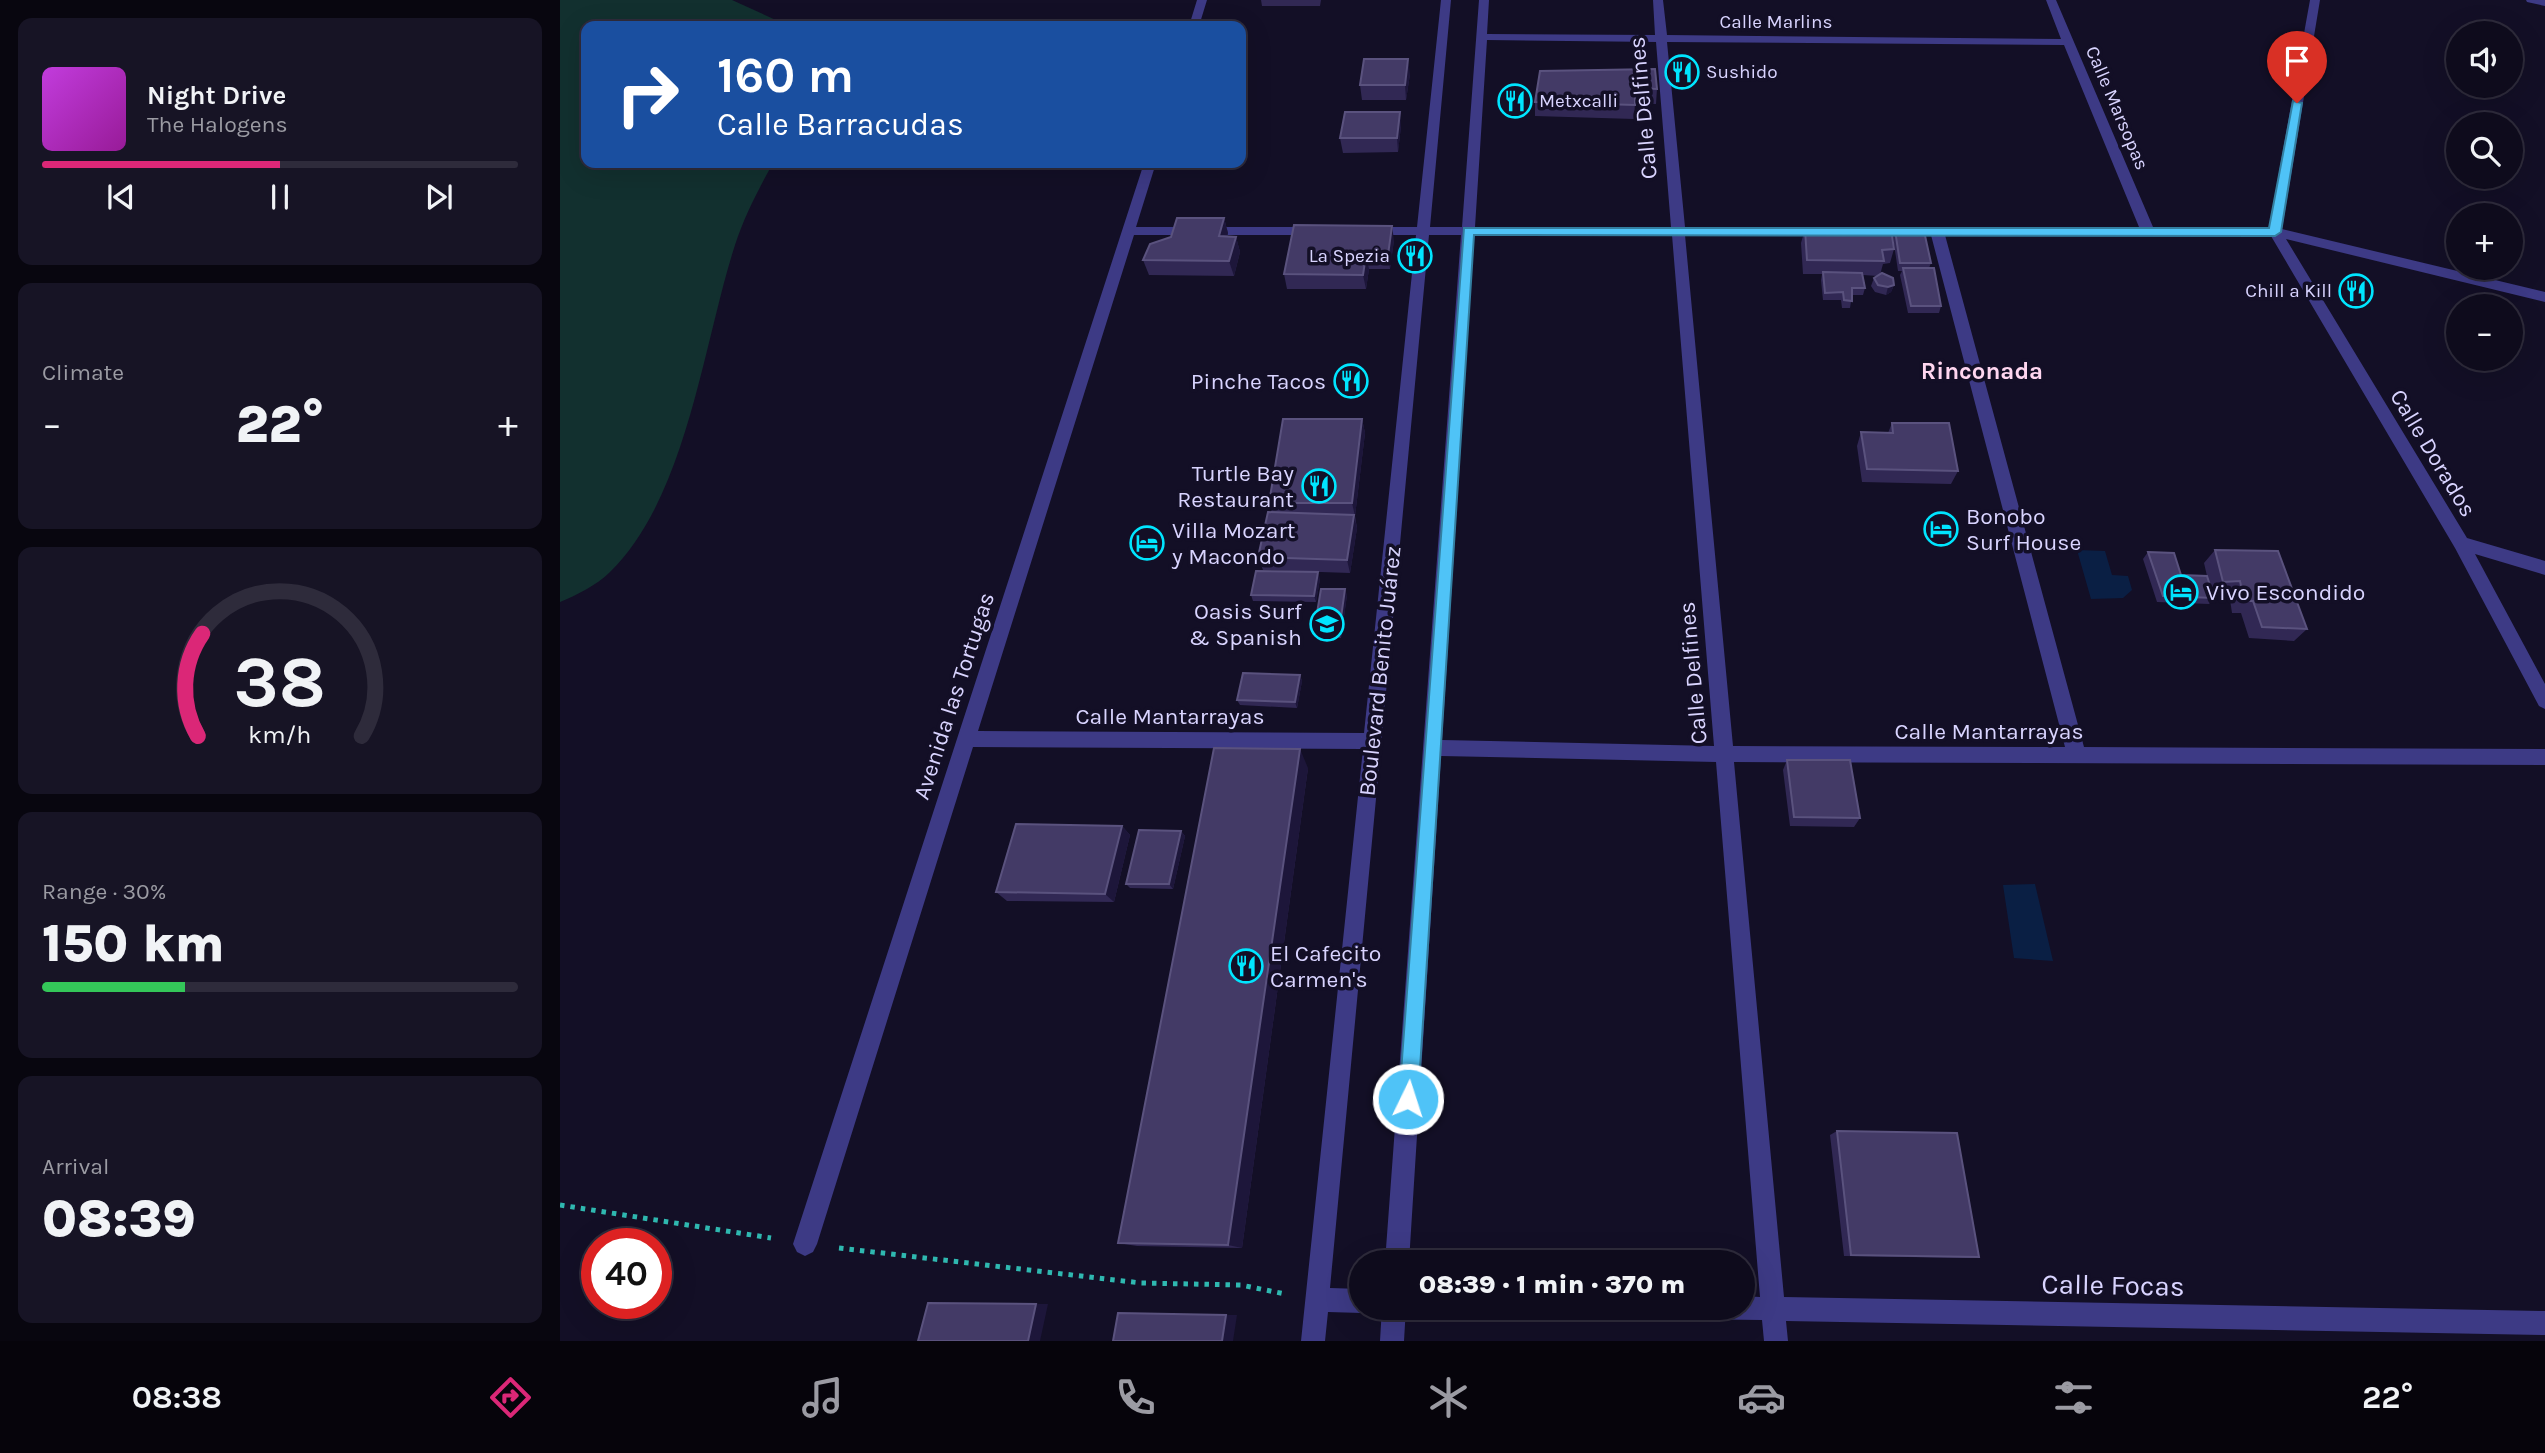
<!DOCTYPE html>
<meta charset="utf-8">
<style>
body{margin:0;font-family:Karla,sans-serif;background:#171425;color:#f1f3f6;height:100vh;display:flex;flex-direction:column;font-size:26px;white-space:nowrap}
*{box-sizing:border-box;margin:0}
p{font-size:23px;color:#9b9ba3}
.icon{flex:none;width:38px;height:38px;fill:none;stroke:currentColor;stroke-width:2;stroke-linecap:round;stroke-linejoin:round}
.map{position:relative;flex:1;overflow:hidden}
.panel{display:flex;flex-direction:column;gap:18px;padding:18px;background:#08060f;width:560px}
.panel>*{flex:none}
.top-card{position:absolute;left:21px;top:21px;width:665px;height:147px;border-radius:14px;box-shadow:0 7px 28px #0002,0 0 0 2px #2e2b3b;background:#1a4fa0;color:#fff;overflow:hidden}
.controls{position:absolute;left:1886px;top:21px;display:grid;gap:14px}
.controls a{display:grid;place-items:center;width:77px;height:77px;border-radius:50%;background:#0e0b1c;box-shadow:0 7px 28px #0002,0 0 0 2px #2e2b3b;font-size:35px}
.speed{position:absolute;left:21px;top:1228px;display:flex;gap:14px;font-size:35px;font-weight:700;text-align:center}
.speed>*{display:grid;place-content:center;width:91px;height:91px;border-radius:50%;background:#0e0b1c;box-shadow:0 7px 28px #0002,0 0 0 2px #2e2b3b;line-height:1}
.speed .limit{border:10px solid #d22;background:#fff;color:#111}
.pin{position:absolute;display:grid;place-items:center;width:60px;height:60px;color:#fff;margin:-72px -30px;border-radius:50% 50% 50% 0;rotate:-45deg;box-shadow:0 0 7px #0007}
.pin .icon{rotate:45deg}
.me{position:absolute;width:77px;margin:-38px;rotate:4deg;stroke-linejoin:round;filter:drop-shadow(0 0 5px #0008)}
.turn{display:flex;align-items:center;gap:24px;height:147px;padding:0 21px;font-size:32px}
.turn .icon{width:91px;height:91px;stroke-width:2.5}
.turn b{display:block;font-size:49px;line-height:60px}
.big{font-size:52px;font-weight:800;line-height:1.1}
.panel .widget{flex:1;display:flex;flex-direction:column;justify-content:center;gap:10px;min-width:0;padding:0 24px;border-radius:14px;background:#171425}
.panel .dial{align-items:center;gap:0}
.dial svg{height:182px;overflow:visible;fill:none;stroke:#2e2b3b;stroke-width:7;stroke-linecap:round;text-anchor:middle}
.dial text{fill:#f1f3f6;stroke:none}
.song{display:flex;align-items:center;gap:21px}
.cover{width:84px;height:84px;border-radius:10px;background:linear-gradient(135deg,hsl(290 70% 55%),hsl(300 70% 35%))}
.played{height:7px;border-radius:4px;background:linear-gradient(90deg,#db2777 50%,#2e2b3b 50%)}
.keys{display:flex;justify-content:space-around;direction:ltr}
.heat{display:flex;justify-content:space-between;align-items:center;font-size:38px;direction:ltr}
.charge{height:10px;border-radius:5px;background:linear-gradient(90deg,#34c759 30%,#2e2b3b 0)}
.trip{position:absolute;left:789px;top:1250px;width:406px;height:70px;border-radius:35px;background:#0e0b1c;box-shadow:0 7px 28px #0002,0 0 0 2px #2e2b3b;font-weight:800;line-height:70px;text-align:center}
.tabs{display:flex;height:112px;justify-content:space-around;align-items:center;background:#06040b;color:#9b9ba3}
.tabs .icon{width:49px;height:49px}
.tabs .selected{color:#db2777}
.tabs b{font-size:32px;color:#f1f3f6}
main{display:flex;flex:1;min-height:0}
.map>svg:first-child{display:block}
</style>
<main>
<section class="panel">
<div class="widget">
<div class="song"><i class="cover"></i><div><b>Night Drive</b><p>The Halogens</p></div></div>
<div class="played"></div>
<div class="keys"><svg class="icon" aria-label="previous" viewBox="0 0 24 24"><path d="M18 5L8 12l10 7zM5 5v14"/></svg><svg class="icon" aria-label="pause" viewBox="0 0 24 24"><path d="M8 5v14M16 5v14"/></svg><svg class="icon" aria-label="next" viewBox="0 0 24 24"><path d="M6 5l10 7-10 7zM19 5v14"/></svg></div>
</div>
<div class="widget"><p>Climate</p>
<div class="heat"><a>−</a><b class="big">22°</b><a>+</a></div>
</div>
<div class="widget dial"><svg viewBox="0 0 100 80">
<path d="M14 69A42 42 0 1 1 86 69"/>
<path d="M14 69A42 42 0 0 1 16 24" stroke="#db2777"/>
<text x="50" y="56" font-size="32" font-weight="700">38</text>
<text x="50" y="72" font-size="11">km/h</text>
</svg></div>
<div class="widget"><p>Range · 30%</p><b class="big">150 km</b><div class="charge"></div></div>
<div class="widget"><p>Arrival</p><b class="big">08:39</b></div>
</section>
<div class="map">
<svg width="1985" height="1341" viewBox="0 0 1985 1341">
<rect width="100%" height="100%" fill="#130f26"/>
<path fill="#12302f" d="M0,0H172L229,26H26V163H213C199,188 184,217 175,245C143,344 127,497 50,572C37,585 17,595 0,602Z"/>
<path fill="#0a1f44" d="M1517,550L1545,551L1552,575L1568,576L1572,590L1563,598L1531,599Z
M1475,884L1493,961L1454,958L1443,885Z"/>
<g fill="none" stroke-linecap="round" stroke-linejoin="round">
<path stroke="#2fb8b0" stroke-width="5" stroke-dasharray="4.5 6" stroke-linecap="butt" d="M0,1205L211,1238
M279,1248L581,1283L681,1285L725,1294"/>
<path fill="#3d3a85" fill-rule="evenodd" d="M637,0H647L639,26H629Z
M881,0H891L870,227H902L919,0H929L927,34L1095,35L1093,0H1103L1107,35L1501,39L1486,0H1496L1593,227L1709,228L1750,0H1760L1722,229L1985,292V302L1726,239L1907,538L1985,561V575L1915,554L1985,684V709L1979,706L1895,548L1711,236L1385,235L1524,747L1985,749V765L1174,762L1224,1297L1985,1311V1335L1226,1321L1228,1341H1204L1202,1320L1121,1319L1113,1315L1109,1307H1183V1296L1200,1297L1156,762L881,756L849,1262H825L901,235H869L770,1288L802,1289V1307H811L810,1309L802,1313L768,1312L765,1341H741L803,749L413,747L257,1244L253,1252L245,1256L237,1252L233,1244L584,163H596L576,227H757L764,231L757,235H574L418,731L804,733L856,235H810L803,231L810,227H857ZM927,40L1096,42L1111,227H915ZM1107,42L1504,45L1579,227H1342L1335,231L1342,235H1371L1505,747L1173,746L1125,235H1268L1275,231L1268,227H1125ZM914,235H1112L1154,746L882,740Z
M1966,0H1985V6L1967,2Z
M822,1307H846L844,1341H820Z"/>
</g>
<path fill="#312854" d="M701,0H761L760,6H702Z
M1095,69L1097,89L1096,104L1075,103L1074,119L975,116V102Z
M850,74L846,100H802L800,85Z
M841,126L838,152L783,153L780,138Z
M664,218L668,233L667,237H676L680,252L674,276L589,275L583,260Z
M1245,229L1334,249L1330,263L1323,264L1320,275L1334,285L1331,292L1326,295L1315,292L1311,286L1314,278L1318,276L1303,275L1305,288L1303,295H1292L1290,308H1282L1281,300H1263L1261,280L1262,274H1243L1241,243Z
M1335,230L1371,263L1369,268L1381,306L1379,313H1348L1340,275L1342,271H1338L1333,237Z
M834,240L830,269H809L806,289H727L724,274Z
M802,419L805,433L795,516L797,528L790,573L703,570L698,557L712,512L709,503Z
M1332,423L1398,471L1391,484L1302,482L1297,446L1301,432L1328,433Z
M1655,550L1747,629L1734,641L1689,638L1681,613H1672L1669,593L1653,594L1654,598L1649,604L1597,602L1583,559L1588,552L1621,575L1647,576L1644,563Z
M760,579L756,602L693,601L691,595Z
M787,595L781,638L756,637L754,631Z
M740,675L742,681L737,708L680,705L677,700Z
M1227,760L1300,818L1294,827L1230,826L1223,770Z
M748,768L682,1248L577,1246L558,1243Z
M562,826L570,835L554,902L447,901L436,892Z
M621,831L625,836L613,889L570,888L566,884Z
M1277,1131L1418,1257L1409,1258L1284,1256L1270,1135Z"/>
<path fill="#1d163a" d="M848,59L850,74L846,100L845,85Z
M840,112L841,126L838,152L837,138Z
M664,218L668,233L664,251L659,236Z
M832,226L834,240L830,269L828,255Z
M676,237L680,252L674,276L669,261Z
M806,255L809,269L806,289L803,275Z
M1334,285L1331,292L1326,295L1328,287Z
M802,419L805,433L795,516L792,503Z
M794,515L797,528L790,573L787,560Z
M758,572L760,579L756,602L754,596Z
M785,589L787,595L781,638L779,632Z
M740,675L742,681L737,708L735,702Z
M740,749L748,768L682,1248L668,1245Z
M562,826L570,835L554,902L545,894Z
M621,831L625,836L613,889L609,884Z
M476,1304H488L480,1341H468Z
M666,1315H677L673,1341H662Z"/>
<path fill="#433a66" stroke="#5a527e" stroke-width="2" d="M804,59H848L845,85H800Z
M1095,69L1097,89L1075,88V105L975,102L980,71Z
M785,112H840L837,138H780Z
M617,218H664L659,236L676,237L669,261L583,260L590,244L611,237Z
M734,225L832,226L828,255H806L803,275L724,274Z
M1245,229H1331L1334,249L1322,250L1324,261L1247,260Z
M1335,230L1364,231L1371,263H1340Z
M1343,268H1374L1381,306H1351Z
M1263,272L1302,273L1305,288H1292V301L1284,300L1283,292L1265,293Z
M1322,273L1333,278L1334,285L1328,287L1318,285L1314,278Z
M723,419H802L792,503H709Z
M1332,423H1389L1398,471L1307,469L1301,432L1333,433Z
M708,512L794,515L787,560L698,557Z
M1655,550L1718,551L1747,629L1702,627L1693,601H1684L1680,581L1663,582Z
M1588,552L1614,553L1621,575L1647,576L1654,598L1603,596Z
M696,571L758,572L754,596L691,595Z
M761,589H785L779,632L754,631Z
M683,673L740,675L735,702L677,700Z
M654,748L740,749L668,1245L558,1243Z
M1227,760H1290L1300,818L1234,817Z
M456,824L562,826L545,894L436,892Z
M579,830L621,831L609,884H566Z
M1277,1131L1397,1133L1419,1257L1291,1255Z
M368,1303L476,1304L468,1341H358Z
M558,1313L666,1315L662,1341H553Z"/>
<path fill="#4fc3f7" stroke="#337fa1" stroke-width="2" d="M1733,101L1742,103L1721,232L1715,236L914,235L858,1099L855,1106L848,1109L841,1106L839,1099L904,228H1709Z"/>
<defs>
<symbol id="restaurant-ring" viewBox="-11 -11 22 22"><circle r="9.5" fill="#130f26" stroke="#00e5ff" stroke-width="1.5"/><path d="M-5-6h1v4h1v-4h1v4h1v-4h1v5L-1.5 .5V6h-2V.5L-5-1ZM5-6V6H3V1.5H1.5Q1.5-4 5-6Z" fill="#00e5ff"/></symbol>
<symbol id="hotel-ring" viewBox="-11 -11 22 22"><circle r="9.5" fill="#130f26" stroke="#00e5ff" stroke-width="1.5"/><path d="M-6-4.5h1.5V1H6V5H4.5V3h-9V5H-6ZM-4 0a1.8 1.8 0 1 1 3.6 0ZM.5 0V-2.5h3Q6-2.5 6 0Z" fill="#00e5ff"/></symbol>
<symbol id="school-ring" viewBox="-11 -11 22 22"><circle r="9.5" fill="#130f26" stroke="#00e5ff" stroke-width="1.5"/><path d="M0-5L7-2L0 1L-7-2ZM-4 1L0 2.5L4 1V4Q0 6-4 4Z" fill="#00e5ff"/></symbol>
</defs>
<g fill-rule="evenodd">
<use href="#restaurant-ring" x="1103" y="53" width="38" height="38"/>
<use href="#restaurant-ring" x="936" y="82" width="38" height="38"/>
<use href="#restaurant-ring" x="836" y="237" width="38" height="38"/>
<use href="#restaurant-ring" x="1777" y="272" width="38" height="38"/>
<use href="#restaurant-ring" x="772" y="362" width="38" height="38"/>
<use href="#restaurant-ring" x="740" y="467" width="38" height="38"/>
<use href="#hotel-ring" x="1362" y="510" width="38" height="38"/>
<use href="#hotel-ring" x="568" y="524" width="38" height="38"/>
<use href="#hotel-ring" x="1602" y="573" width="38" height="38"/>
<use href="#school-ring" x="748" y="605" width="38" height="38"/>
<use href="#restaurant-ring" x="667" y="947" width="38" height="38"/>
</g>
<g text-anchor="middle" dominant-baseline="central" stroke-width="7" stroke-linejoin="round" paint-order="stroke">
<g font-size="19" fill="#d9d4ff" stroke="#130f26">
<text x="1216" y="22">Calle Marlins</text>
<text transform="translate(1557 108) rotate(67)">Calle Marsopas</text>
</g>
<g font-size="19" fill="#d9d4ff" stroke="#130f26" text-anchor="start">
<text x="1146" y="72">Sushido</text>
<text x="979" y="101">Metxcalli</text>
<text x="830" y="256" text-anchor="end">La Spezia</text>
<text x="1772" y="291" text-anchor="end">Chill a Kill</text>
</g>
<g font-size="23" fill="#d9d4ff" stroke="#130f26">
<text transform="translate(1083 108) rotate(-95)">Calle Delfines</text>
<text transform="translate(1873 453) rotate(59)">Calle Dorados</text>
<text transform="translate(820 671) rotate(-84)">Boulevard Benito Juárez</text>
<text transform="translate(1133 673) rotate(-95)">Calle Delfines</text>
<text transform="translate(394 696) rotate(-72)">Avenida las Tortugas</text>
<text x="610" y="716">Calle Mantarrayas</text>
<text x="1429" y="731">Calle Mantarrayas</text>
</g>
<g font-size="23" fill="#d9d4ff" stroke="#130f26" text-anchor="start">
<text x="766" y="381" text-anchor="end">Pinche Tacos</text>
<text x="734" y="473" text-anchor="end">Turtle Bay<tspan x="734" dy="26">Restaurant</tspan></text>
<text x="1406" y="516">Bonobo<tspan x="1406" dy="26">Surf House</tspan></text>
<text x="612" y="530">Villa Mozart<tspan x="612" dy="26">y Macondo</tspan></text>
<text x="1646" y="592">Vivo Escondido</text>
<text x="742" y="611" text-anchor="end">Oasis Surf<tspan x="742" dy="26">&amp; Spanish</tspan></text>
<text x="710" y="953">El Cafecito<tspan x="710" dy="26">Carmen's</tspan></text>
</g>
<g font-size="24" font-weight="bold" fill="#ffd6f0" stroke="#130f26">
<text x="1422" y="371">Rinconada</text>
</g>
<g font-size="28" fill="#d9d4ff" stroke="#130f26">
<text transform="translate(1553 1285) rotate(1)">Calle Focas</text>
</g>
</g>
</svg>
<div class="controls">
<a><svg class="icon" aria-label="sound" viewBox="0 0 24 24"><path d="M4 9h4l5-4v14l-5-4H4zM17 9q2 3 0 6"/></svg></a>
<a><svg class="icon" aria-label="search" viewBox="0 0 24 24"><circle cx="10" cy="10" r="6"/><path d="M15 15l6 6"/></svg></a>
<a>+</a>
<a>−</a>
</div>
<div class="speed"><div class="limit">40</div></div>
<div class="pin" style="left:1737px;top:103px;background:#d93025"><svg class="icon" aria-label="arrive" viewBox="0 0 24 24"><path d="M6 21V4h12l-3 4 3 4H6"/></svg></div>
<svg class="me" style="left:848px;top:1099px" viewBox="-20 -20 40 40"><circle r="17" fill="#4fc3f7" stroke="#fff" stroke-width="3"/><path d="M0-11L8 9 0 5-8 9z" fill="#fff"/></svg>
<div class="trip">08:39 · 1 min · 370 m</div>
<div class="top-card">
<div class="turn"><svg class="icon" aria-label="right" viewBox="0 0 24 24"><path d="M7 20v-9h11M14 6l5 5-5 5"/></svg><div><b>160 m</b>Calle Barracudas</div></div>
</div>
</div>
</main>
<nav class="tabs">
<b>08:38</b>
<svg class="icon selected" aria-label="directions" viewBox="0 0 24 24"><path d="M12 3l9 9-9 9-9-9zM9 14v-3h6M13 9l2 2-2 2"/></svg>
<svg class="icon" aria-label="music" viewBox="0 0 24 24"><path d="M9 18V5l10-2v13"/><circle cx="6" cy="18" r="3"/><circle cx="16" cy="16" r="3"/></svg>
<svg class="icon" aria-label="phone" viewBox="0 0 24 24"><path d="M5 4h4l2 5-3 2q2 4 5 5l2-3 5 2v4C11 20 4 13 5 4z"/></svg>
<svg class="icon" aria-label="climate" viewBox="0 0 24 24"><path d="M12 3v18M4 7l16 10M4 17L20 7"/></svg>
<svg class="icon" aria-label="car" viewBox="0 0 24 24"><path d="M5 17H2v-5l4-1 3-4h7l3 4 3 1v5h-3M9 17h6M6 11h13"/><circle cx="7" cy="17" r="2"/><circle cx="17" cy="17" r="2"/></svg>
<svg class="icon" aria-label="filters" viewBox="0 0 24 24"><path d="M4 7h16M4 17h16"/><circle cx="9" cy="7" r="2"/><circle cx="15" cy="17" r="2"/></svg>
<b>22°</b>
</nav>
